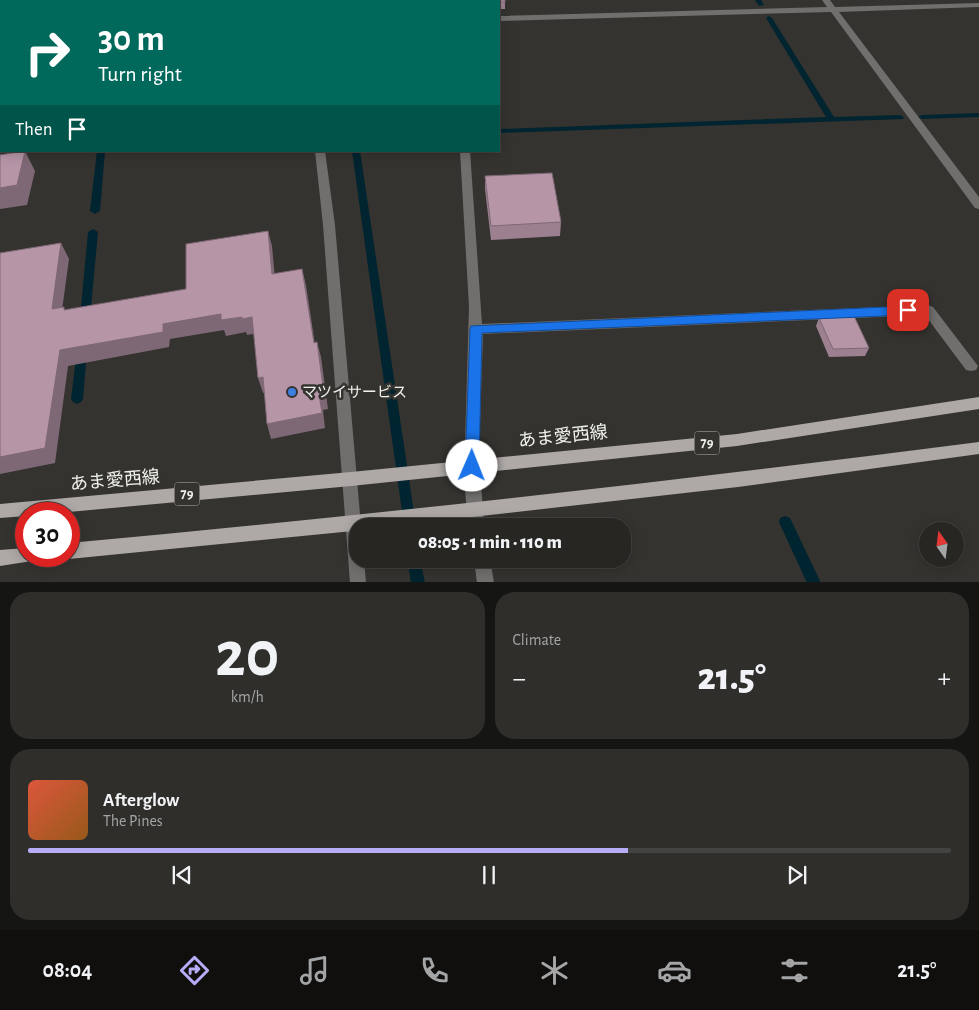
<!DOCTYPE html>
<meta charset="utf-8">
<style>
body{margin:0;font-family:"Alegreya Sans","Noto Sans JP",sans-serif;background:#2f2e2b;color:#f1f3f6;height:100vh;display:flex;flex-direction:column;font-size:19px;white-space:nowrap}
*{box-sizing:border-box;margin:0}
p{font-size:16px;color:#a4a5a6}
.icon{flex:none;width:28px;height:28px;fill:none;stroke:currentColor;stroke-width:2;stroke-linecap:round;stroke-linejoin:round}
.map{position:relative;height:582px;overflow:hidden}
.panel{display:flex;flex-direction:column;gap:10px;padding:10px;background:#151513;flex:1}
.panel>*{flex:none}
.guide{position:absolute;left:0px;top:0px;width:500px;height:152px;box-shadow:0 2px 12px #0003,0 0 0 1px #434341;background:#00695c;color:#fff;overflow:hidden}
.needle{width:32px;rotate:346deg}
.tools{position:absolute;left:919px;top:522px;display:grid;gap:10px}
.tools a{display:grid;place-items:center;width:45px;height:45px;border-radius:50%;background:#272623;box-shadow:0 2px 12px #0003,0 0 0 1px #434341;font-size:25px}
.speed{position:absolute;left:15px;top:502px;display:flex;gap:10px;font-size:25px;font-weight:700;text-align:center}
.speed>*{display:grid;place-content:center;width:65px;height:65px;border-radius:50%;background:#272623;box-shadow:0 2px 12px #0003,0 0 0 1px #434341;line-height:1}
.speed .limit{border:8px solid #d22;background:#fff;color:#111}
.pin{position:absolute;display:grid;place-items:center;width:42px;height:42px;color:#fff;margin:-21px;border-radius:10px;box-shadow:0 2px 8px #0006}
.me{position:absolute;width:55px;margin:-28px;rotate:1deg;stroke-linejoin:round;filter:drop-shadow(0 0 4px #0008)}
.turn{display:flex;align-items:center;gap:18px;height:105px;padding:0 15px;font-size:22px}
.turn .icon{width:65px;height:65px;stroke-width:2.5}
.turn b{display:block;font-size:35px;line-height:42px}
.then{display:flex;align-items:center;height:48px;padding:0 15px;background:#0003;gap:10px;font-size:19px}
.big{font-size:38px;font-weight:800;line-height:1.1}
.panel .tile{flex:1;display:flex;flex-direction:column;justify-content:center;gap:8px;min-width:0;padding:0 18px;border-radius:20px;background:#2f2e2b}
.panel .dial{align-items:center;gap:0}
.dial b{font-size:65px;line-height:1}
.song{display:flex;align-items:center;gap:15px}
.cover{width:60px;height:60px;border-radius:8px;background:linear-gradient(135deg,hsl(10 70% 55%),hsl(30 70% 35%))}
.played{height:5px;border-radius:2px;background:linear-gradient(90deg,#b6acf8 65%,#434341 65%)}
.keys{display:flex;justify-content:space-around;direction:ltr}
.heat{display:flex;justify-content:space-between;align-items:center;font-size:28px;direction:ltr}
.panel .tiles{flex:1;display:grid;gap:10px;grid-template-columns:1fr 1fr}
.tile:last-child{grid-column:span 2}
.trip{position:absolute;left:349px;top:518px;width:282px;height:50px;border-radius:20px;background:#272623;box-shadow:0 2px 12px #0003,0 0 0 1px #434341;font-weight:800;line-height:50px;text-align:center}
.dock{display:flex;height:80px;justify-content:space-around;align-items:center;background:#100f0e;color:#a4a5a6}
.dock .icon{width:35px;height:35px}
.dock .active{color:#b6acf8}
.dock b{font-size:22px;color:#f1f3f6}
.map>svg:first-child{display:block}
</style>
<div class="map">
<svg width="979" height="583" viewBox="0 0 979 583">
<rect width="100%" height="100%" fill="#34332f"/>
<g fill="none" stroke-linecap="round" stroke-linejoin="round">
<path fill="#002430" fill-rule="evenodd" d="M261,0H267V1H261Z
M755,0H761L764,5L759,6Z
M769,16L772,18L834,117L900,115L904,117L903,119L499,133V129L826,117L766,18Z
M0,19H1V23H0Z
M979,113V117L922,119L918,117L922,115Z
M97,151H105L100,211L95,214L90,211Z
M352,151H360L416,526H404Z
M93,229L98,232L90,318L89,321H81L80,318L88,232Z
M82,346L86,347L87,350L83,399L81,402L77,404L73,402L71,399L77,350L78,347Z
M785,516L790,518L821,583H807L779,522L780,518Z
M407,559H420L425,583H411Z"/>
<path fill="#716f6d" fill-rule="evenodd" d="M212,0H220V1H212Z
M452,0H460V1H452Z
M822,0H830L835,7L979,3V7L839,12L979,197V209L975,208L831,12L499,21V16L827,7Z
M315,151H325L335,225L361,526H358V559H364L366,583H350L323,225Z
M460,151H470L482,324L928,305L933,307L978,366L976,370L971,371L966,370L925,315L483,334L479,453L484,526H468L464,477L469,307Z
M474,559H490L494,583H477Z"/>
<path fill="#aea9a6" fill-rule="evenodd" d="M979,397V409L737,446L351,486L47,514H26V516L0,518V504L351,472L737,434Z
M979,442V454L738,487L392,526H358V531H353L69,559L63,556H69V543C373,515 676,481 979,442Z
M26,548V556H34L32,561L0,566V550Z"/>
</g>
<path fill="#9d8090" d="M470,0H505V9H499V1H470Z
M485,176L561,222L560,236L491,240L485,189Z
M819,318L869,348L865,356L829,357L816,326Z"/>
<path fill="#7f6875" d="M25,151L35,171L27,205L0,209V188Z
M268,231L272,246L276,290L272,274Z
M61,243L69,259L60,325L52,309Z
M302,269L306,285L317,358L314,343Z
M221,314L252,317L257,333L247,335L246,332L226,336L224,330L170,339L169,347L68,366L55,463L0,474V457L60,350L163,324Z
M317,342L321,357L328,409L323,410L325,428L271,439L267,424L319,394Z
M263,377L268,392L263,393L258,378Z"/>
<path fill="#b695a7" stroke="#7f6875" d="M471,0H505V2H499V1H471Z
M25,151L17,185L0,188V155Z
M552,173L561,222L491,226L485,176Z
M268,231L272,274L302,269L314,343L317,342L324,394H319L322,413L267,424L263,377L258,378L252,317L242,319V317L221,320V314L163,324V332L60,350L45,448L0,457V253L61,243L52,309L64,307V310L186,289V244Z
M854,316L869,348L833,349L819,318Z"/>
<path fill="#1a73e8" stroke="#114b97" d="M908,306L914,310L908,315L482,333L479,466L477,470L472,472L468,470L465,466L470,329L471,326Z"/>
<circle fill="#3f7fe0" stroke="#34332f" stroke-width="2" cx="292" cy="392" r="5"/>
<g text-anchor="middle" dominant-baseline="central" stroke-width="5" stroke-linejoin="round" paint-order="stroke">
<g fill="#34332f" stroke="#b8b7b4" stroke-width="1">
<rect x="694.5" y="431.5" width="25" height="23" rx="4"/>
<rect x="174.5" y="482.5" width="25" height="23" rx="4"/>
</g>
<g font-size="14" font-weight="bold" fill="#f0f0ed">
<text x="707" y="443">79</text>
<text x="187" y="494">79</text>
</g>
<g font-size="15" fill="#f0f0ed" stroke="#34332f" text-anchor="start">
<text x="302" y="392">マツイサービス</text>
</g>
<g font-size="18" fill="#f0f0ed" stroke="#34332f">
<text transform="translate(563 437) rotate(-6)">あま愛西線</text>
<text transform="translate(115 481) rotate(-5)">あま愛西線</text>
</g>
</g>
</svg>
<div class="tools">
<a><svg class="needle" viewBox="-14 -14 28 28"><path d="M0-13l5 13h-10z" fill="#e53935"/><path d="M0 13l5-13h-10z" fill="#a4a5a6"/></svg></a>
</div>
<div class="speed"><div class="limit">30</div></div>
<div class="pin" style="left:908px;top:310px;background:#d93025"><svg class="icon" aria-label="arrive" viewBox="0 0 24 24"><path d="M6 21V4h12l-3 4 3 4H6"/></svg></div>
<svg class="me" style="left:472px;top:466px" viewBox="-20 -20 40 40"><circle r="19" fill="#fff"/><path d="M0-13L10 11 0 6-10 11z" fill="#1a73e8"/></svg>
<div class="trip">08:05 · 1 min · 110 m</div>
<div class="guide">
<div class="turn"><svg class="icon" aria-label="right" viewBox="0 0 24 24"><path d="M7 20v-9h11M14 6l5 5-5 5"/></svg><div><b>30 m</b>Turn right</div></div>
<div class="then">Then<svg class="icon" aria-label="arrive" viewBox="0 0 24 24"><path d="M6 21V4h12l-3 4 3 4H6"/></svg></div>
</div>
</div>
<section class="panel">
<div class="tiles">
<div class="tile dial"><b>20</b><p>km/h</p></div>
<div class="tile"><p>Climate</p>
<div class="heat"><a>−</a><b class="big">21.5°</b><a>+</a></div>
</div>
<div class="tile">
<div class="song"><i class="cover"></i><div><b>Afterglow</b><p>The Pines</p></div></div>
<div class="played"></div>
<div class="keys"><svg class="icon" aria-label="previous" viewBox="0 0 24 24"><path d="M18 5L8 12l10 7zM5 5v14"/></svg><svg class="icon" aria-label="pause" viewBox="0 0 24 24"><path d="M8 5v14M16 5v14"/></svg><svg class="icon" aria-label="next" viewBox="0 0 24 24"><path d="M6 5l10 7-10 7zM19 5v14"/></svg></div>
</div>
</div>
</section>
<nav class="dock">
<b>08:04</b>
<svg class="icon active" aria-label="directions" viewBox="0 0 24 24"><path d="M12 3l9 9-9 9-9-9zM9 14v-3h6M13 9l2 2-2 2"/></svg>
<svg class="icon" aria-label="music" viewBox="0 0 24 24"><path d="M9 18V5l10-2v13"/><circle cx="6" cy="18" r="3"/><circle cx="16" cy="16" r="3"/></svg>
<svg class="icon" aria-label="phone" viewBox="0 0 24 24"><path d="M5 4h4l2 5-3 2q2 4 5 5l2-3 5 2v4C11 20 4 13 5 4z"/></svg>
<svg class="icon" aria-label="climate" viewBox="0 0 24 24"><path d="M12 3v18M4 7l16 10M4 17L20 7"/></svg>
<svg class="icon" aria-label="car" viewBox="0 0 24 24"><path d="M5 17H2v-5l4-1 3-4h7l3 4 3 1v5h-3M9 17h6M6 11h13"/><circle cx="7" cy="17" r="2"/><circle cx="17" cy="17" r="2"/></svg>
<svg class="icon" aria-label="filters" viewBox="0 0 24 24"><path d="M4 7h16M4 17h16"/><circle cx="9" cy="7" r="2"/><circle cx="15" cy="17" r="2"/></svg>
<b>21.5°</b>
</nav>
